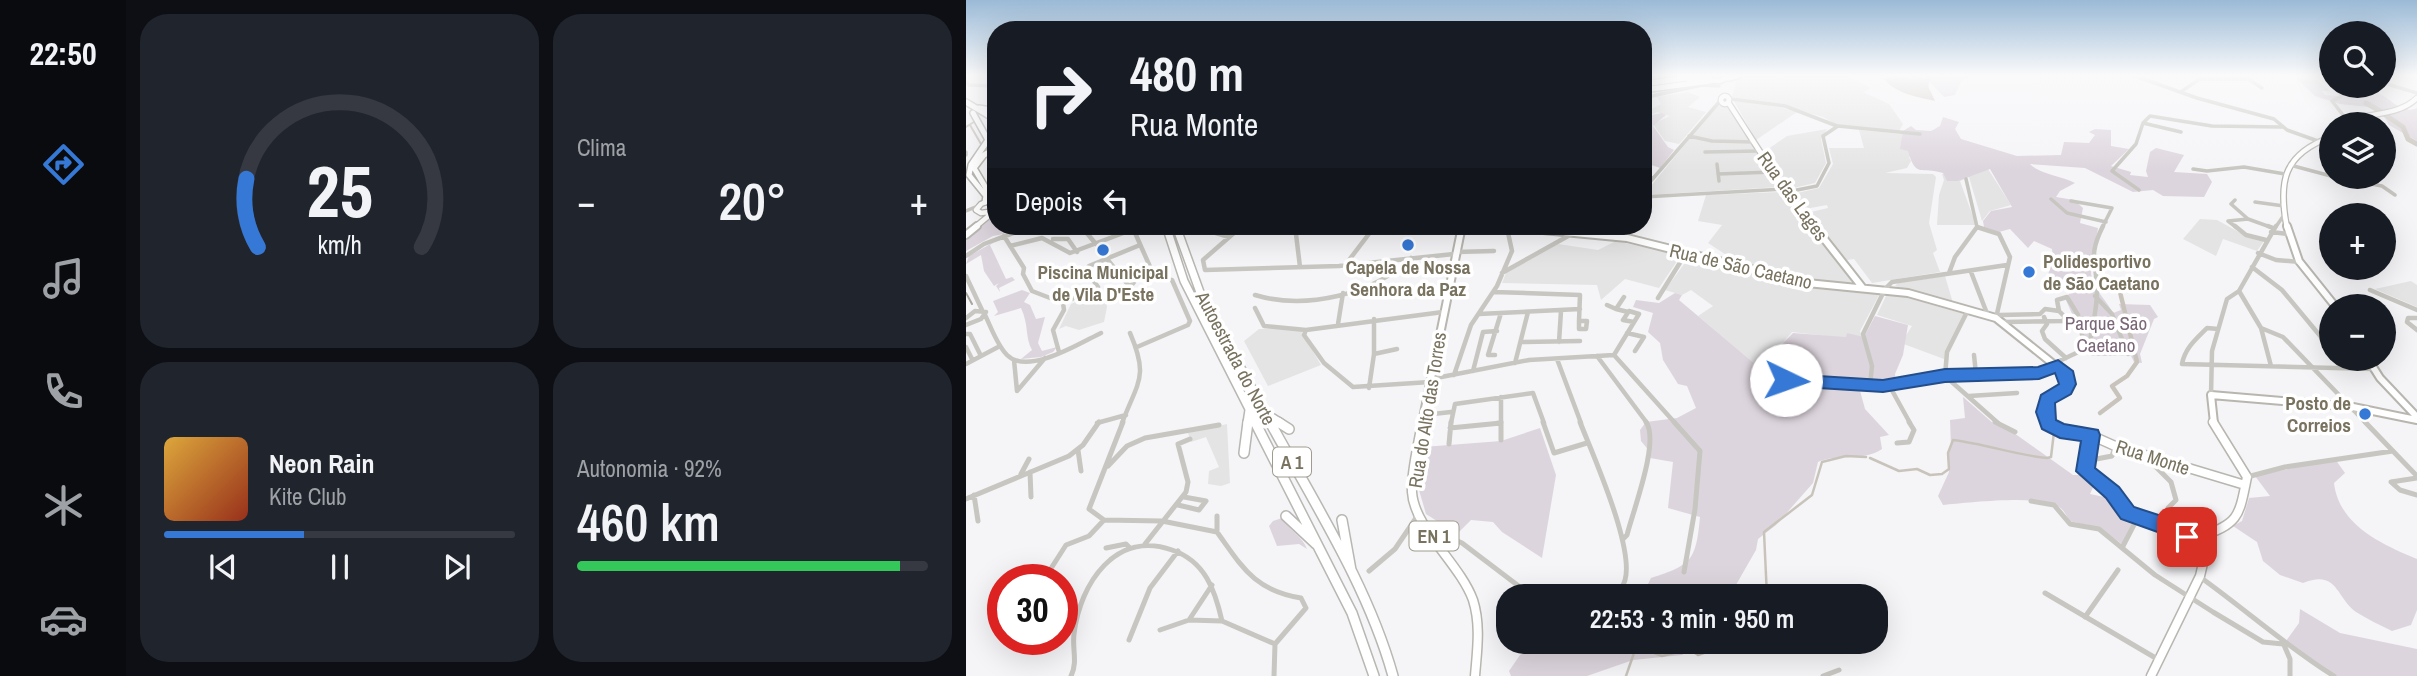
<!DOCTYPE html>
<html lang="pt">
<meta charset="utf-8">
<style>
body{margin:0;font-family:"Archivo Narrow",sans-serif;background:#20242c;color:#f1f3f6;height:100vh;display:flex;flex-direction:column;font-size:26px;white-space:nowrap}
*{box-sizing:border-box;margin:0}
p{font-size:23px;color:#9ea1a6}
.icon{flex:none;width:38px;height:38px;fill:none;stroke:currentColor;stroke-width:2;stroke-linecap:round;stroke-linejoin:round}
.map{position:relative;flex:1;overflow:hidden}
.details{display:flex;flex-direction:column;gap:14px;padding:14px;background:#0d0f14;width:840px}
.details>*{flex:none}
.hud{position:absolute;left:21px;top:21px;width:665px;height:214px;border-radius:28px;box-shadow:0 7px 28px #0002;background:#171b24;color:#f1f3f6;overflow:hidden}
.buttons{position:absolute;left:1353px;top:21px;display:grid;gap:14px}
.buttons a{display:grid;place-items:center;width:77px;height:77px;border-radius:50%;background:#171b24;box-shadow:0 7px 28px #0002;font-size:35px}
.speed{position:absolute;left:21px;top:564px;display:flex;gap:14px;font-size:35px;font-weight:700;text-align:center}
.speed>*{display:grid;place-content:center;width:91px;height:91px;border-radius:50%;background:#171b24;box-shadow:0 7px 28px #0002;line-height:1}
.speed .limit{border:10px solid #d22;background:#fff;color:#111}
.pin{position:absolute;display:grid;place-items:center;width:60px;height:60px;color:#fff;margin:-30px;border-radius:14px;box-shadow:0 4px 10px #0006}
.me{position:absolute;width:77px;margin:-38px;rotate:93deg;stroke-linejoin:round;filter:drop-shadow(0 0 5px #0008)}
.turn{display:flex;align-items:center;gap:24px;height:147px;padding:0 28px;font-size:32px}
.turn .icon{width:91px;height:91px;stroke-width:2.5}
.turn b{display:block;font-size:49px;line-height:60px}
.then{display:flex;align-items:center;height:66px;padding:0 28px;background:#0003;gap:14px;font-size:26px}
.big{font-size:52px;font-weight:600;line-height:1.1}
.details .card{flex:1;display:flex;flex-direction:column;justify-content:center;gap:10px;min-width:0;padding:0 24px;border-radius:28px;background:#20242c}
.details .dial{align-items:center;gap:0}
.dial svg{height:182px;overflow:visible;fill:none;stroke:#363941;stroke-width:7;stroke-linecap:round;text-anchor:middle}
.dial text{fill:#f1f3f6;stroke:none}
.song{display:flex;align-items:center;gap:21px}
.cover{width:84px;height:84px;border-radius:10px;background:linear-gradient(135deg,hsl(40 70% 55%),hsl(10 70% 35%))}
.played{height:7px;border-radius:4px;background:linear-gradient(90deg,#3678d5 40%,#363941 40%)}
.keys{display:flex;justify-content:space-around;direction:ltr}
.heat{display:flex;justify-content:space-between;align-items:center;font-size:38px;direction:ltr}
.charge{height:10px;border-radius:5px;background:linear-gradient(90deg,#34c759 92%,#363941 0)}
.details .tiles{flex:1;display:grid;gap:14px;grid-template-columns:repeat(2,1fr)}
.trip{position:absolute;left:530px;top:584px;width:392px;height:70px;border-radius:28px;background:#171b24;box-shadow:0 7px 28px #0002;font-weight:600;line-height:70px;text-align:center}
main{display:flex;flex:1;min-height:0}
.tabs{display:flex;flex-direction:column;width:126px;justify-content:space-around;align-items:center;background:#090b0e;color:#9ea1a6}
.tabs .icon{width:49px;height:49px}
.tabs .active{color:#3678d5}
.tabs b{font-size:32px;color:#f1f3f6}
.map>svg:first-child{display:block}
</style>
<main>
<nav class="tabs">
<b>22:50</b>
<svg class="icon active" aria-label="directions" viewBox="0 0 24 24"><path d="M12 3l9 9-9 9-9-9zM9 14v-3h6M13 9l2 2-2 2"/></svg>
<svg class="icon" aria-label="music" viewBox="0 0 24 24"><path d="M9 18V5l10-2v13"/><circle cx="6" cy="18" r="3"/><circle cx="16" cy="16" r="3"/></svg>
<svg class="icon" aria-label="phone" viewBox="0 0 24 24"><path d="M5 4h4l2 5-3 2q2 4 5 5l2-3 5 2v4C11 20 4 13 5 4z"/></svg>
<svg class="icon" aria-label="climate" viewBox="0 0 24 24"><path d="M12 3v18M4 7l16 10M4 17L20 7"/></svg>
<svg class="icon" aria-label="car" viewBox="0 0 24 24"><path d="M5 17H2v-5l4-1 3-4h7l3 4 3 1v5h-3M9 17h6M6 11h13"/><circle cx="7" cy="17" r="2"/><circle cx="17" cy="17" r="2"/></svg>
</nav>
<section class="details">
<div class="tiles">
<div class="card dial"><svg viewBox="0 0 100 80">
<path d="M14 69A42 42 0 1 1 86 69"/>
<path d="M14 69A42 42 0 0 1 9 39" stroke="#3678d5"/>
<text x="50" y="56" font-size="32" font-weight="700">25</text>
<text x="50" y="72" font-size="11">km/h</text>
</svg></div>
<div class="card"><p>Clima</p>
<div class="heat"><a>−</a><b class="big">20°</b><a>+</a></div>
</div>
<div class="card">
<div class="song"><i class="cover"></i><div><b>Neon Rain</b><p>Kite Club</p></div></div>
<div class="played"></div>
<div class="keys"><svg class="icon" aria-label="previous" viewBox="0 0 24 24"><path d="M18 5L8 12l10 7zM5 5v14"/></svg><svg class="icon" aria-label="pause" viewBox="0 0 24 24"><path d="M8 5v14M16 5v14"/></svg><svg class="icon" aria-label="next" viewBox="0 0 24 24"><path d="M6 5l10 7-10 7zM19 5v14"/></svg></div>
</div>
<div class="card"><p>Autonomia · 92%</p><b class="big">460 km</b><div class="charge"></div></div>
</div>
</section>
<div class="map">
<svg width="1451" height="676" viewBox="0 0 1451 676">
<rect width="100%" height="100%" fill="#f5f4f7"/>
<path fill="#e5e4e4" d="M781,76H880L905,88L897,92L923,104L937,124L933,131L871,125L857,117L816,105L766,97L771,80Z
M722,92L734,97L722,107L740,112L713,144L699,141L687,124L704,116L691,112L677,119V113L695,104L691,97Z
M768,101L813,107L831,112L790,140Z
M751,105L766,107L813,187L682,195L680,192Z
M861,129L855,139L860,163L849,183L823,189L798,152L821,136Z
M893,130L936,134L952,155L943,157L945,161L941,168L919,173L967,174L970,177L963,223L971,250L967,253L974,272L906,283L888,259L881,260L841,213L862,208L861,205L839,209L827,194L853,188L867,164L863,148H898Z
M1022,169L1045,205L1024,211L1016,221L1003,177L994,181L1010,225H971L973,195L978,180L976,174L997,172L1004,176Z
M816,192L886,279L884,283H848L766,263L768,260L742,243L756,225L732,221L740,195Z
M1234,219L1251,220L1280,236L1298,241L1291,251L1257,239L1250,256L1217,239Z
M650,241L715,255L693,288L659,279L635,300L631,285L536,283L540,273L592,244L632,250Z
M724,256L838,285L912,292L913,295L894,331L896,340L826,332L809,352L790,365L732,316L747,306L725,290L716,295L699,290Z
M979,276L987,303L929,286L932,283Z
M1445,281L1451,285V307L1409,289Z
M139,290L141,307L138,322L113,330L100,326L93,329L105,304Z
M925,293L998,314L978,359L935,343L946,326L911,315L921,294Z
M293,329H334L355,365L302,386L278,341Z
M261,424L264,483L255,486L242,484L243,471L253,467L240,437L225,442L222,433Z"/>
<path fill="#ddd5dd" d="M959,77V76L1002,77L995,82L989,95L978,97Z
M1331,79L1351,80L1364,91H1356L1359,95L1375,96L1372,99L1379,97L1373,87C1385,86 1401,88 1412,93C1425,98 1435,115 1451,108V141L1423,125L1418,116L1403,107L1374,104L1349,96Z
M696,113L700,115L687,126L702,147L708,150L694,168L677,162V117Z
M977,117L993,122L989,129L995,139L1051,156L1095,155L1098,142L1123,143L1129,135L1123,132L1129,129L1145,130V146L1163,149L1145,166L1165,172L1164,175L1182,177L1180,171L1184,152L1190,148L1218,155L1208,172L1241,174L1246,182L1238,197L1197,196L1187,190L1167,192L1119,168L1064,164C1073,174 1096,176 1109,183L1094,191L1090,197L1108,200L1117,208L1114,223L1132,228C1130,245 1118,273 1131,290C1136,297 1142,304 1147,313L1155,310L1153,304L1184,305L1192,317L1188,319L1174,354L1176,363L1168,362L1165,356H1125L1099,298L1104,293L1080,280L1087,261L1086,249L1068,241L1062,248L1044,229L1033,232L1018,227L1017,221L1025,211L1046,207L1024,169L992,181H981L977,173C955,166 950,179 942,151L934,149L937,131L945,126L950,130L965,131L974,126Z
M30,213V226H43L38,234L27,236L0,251V237Z
M28,242L24,245L40,279L46,277L49,280L33,288L34,292L30,286L33,283L28,286L18,271L15,255L0,264L3,256Z
M56,290L64,293L58,302L64,305L70,319L79,317L72,343L76,351L91,347L87,352L75,357L55,359L66,350C59,338 63,325 55,308L28,316L32,312L27,301Z
M709,293L716,295L713,300L789,364L814,346L827,333L880,337L881,333L898,337L909,316L942,325L937,355L929,374L930,384L893,387L899,409L923,435L914,437L916,449C897,462 872,453 852,462L847,483L810,525L792,539L790,550L763,597H654L666,586L680,588L685,578C726,565 730,560 734,517L702,508L707,462L684,458L685,453L675,441L674,430L680,422L711,418L730,408L721,386L712,384L697,360L694,343L682,332L687,313L667,307L670,300L693,303Z
M997,397L1028,424L1048,433L1107,475H1118L1128,485L1124,494L1152,500L1169,517L1156,544L1134,528L1103,521C1101,516 1098,510 1093,507C1076,494 1000,503 977,505L972,496L983,472L981,454L985,447L984,420L999,418Z
M574,428L590,475L576,558L536,532L527,522L505,520L491,534L460,514L453,490L457,447L535,441Z
M1369,459L1379,473L1368,483C1373,525 1415,544 1451,559V610L1445,625L1426,631C1414,625 1401,619 1390,612C1370,598 1372,569 1337,583L1314,575L1297,561L1291,542L1267,526L1276,521L1283,498L1304,496L1289,476Z
M316,518C323,530 337,537 341,549L333,544L311,546L303,526L307,521Z
M1334,609L1374,633L1451,649V676H1370L1320,641L1333,623Z
M575,642H734L716,655L667,660L621,676H545L543,671L554,655Z"/>
<path fill="#c9c4bb" d="M937,76L948,80L944,76L965,79L962,86L969,101C948,96 931,94 917,78Z"/>
<g fill="none" stroke-linecap="round" stroke-linejoin="round">
<path stroke="#c9c4bb" stroke-width="2" d="M765,81L780,76
M4,125L15,144
M0,127L8,122"/>
<path stroke="#c9c4bb" stroke-width="2.5" d="M904,458L933,471L951,469L964,475L976,474L983,469L982,453L987,440C1020,444 1049,455 1081,458L1085,457L1088,432
M801,597L798,532L846,495L856,462L880,456L900,457
M660,676L668,653L683,651L696,656L723,649L732,655L769,642"/>
<path stroke="#c9c4bb" stroke-width="4.5" d="M1134,413L1154,398L1146,386L1161,376L1171,362L1154,292"/>
<path stroke="#c9c4bb" stroke-width="5" d="M1400,103L1414,111
M1418,114L1437,127L1442,139L1451,144"/>
<defs>
<path id="major-far2" d="M739,80L754,81L765,76
M755 100a4 4 0 1 1 8 0a4 4 0 1 1-8 0Z
M762,102L818,189L849,228
M1375,124C1400,111 1430,118 1451,98
M30,198L15,204L10,210L15,213L30,211
M531,226L552,228
M8,228L25,214
M1321,228C1312,182 1317,154 1365,137"/>
<path id="major-far1" d="M533,226L661,238L841,283L942,293L1030,318L1101,375V387L1081,400L1078,412L1083,423
M848,226L896,287
M1321,226L1333,261L1369,306
M0,235L11,226
M1402,359L1414,378L1451,417
M456,423L496,226
M1248,423L1245,395L1387,407L1451,420"/>
<path id="major" d="M456,422C453,443 445,470 446,492C448,528 494,564 507,600C515,625 511,651 509,676
M1082,422L1085,427L1120,433L1149,446L1279,485
M1185,676L1234,576L1238,559L1234,537C1274,523 1273,516 1281,477L1247,422"/>
<path id="highway-far2" d="M763,78L770,76
M723,80L743,76
M677,84L728,77
M677,90L744,81
M0,102L30,120
M13,108L30,111
M7,113L22,140L5,165L3,175L20,196L19,202
M30,148L18,155L8,168L24,195L30,197"/>
<path id="highway-far1" d="M200,226L218,281L290,423
M210,226L235,295L305,423
M304,416L315,423
M281,423L283,410"/>
<path id="highway" d="M289,422L386,613L408,676
M304,422C348,503 402,586 427,676
M312,422L323,429
M278,453L282,422
M320,516L350,544
M376,520L385,570"/>
</defs>
<use href="#major-far2" stroke="#b8b6af" stroke-width="7"/>
<use href="#major-far1" stroke="#b8b6af" stroke-width="10"/>
<use href="#major" stroke="#b8b6af" stroke-width="11"/>
<use href="#highway-far2" stroke="#b8b7b1" stroke-width="8"/>
<use href="#highway-far1" stroke="#b8b7b1" stroke-width="10"/>
<use href="#highway" stroke="#b8b7b1" stroke-width="12"/>
<path stroke="#c7c6c0" stroke-width="3.5" d="M1169,76L1231,98L1308,119L1321,130L1352,141
M1361,76L1365,81
M677,78L687,76
M1234,79H1282L1296,88
M0,81L3,85L30,86
M1418,83L1451,93
M1368,86L1376,96L1366,101L1381,120
M1216,91L1235,78
M677,98L736,85L753,86
M765,99L819,106L871,126
M1177,123L1215,132
M723,136L746,141L788,142
M0,152V155
M739,152L792,151
M751,164L753,181
M1324,165L1365,176
M1227,169L1241,171L1278,167L1319,174
M752,174L807,172
M677,176L687,178
M1367,177L1416,186L1429,195
M1000,179L1011,227
M677,190L754,101
M1173,190L1146,171L1170,144L1177,123L1184,116L1246,126L1316,127
M821,192L851,186L863,163L857,136L872,126L954,134
M677,197L818,189
M1085,199L1101,213L1140,222
M1269,200L1265,204L1282,219L1307,228
M1105,201L1146,208L1136,228
M1289,202L1318,206
M0,211L12,206
M103,226L109,228
M226,226L232,228
M302,226L311,228
M318,226L321,228
M1011,227L1014,228
M61,228L66,226
M274,228L276,226
M617,228L620,226
M1271,228L1262,221L1282,219
M1309,228L1318,215"/>
<path stroke="#c7c6c0" stroke-width="4.5" d="M104,226L119,231L130,244
M144,226L151,235
M166,226L189,278L206,280L224,321L222,325L171,347
M227,226L263,237
M276,226L237,260L239,270L373,266L488,254
M303,226L325,231
M318,226L330,234L334,267
M1269,226L1280,235L1300,240
M1302,226L1307,228
M1011,227L1033,234L1044,257L1030,318L1034,315L1074,314L1079,309L1093,311L1099,317L1097,321L1037,322
M1305,232L1323,234
M38,236L58,268L57,274L66,291L97,303
M87,239H102L111,252
M44,246L76,238L104,253L168,229
M490,252L528,251
M1292,253L1310,260L1334,262
M0,256L18,244L66,226
M141,259L150,270
M380,264L409,226
M1286,267L1316,290L1365,349
M150,270L159,271L168,282L164,287Z
M1005,272L1022,316
M536,273L620,226
M983,273L989,257L1011,227
M0,276L16,310
M1404,290L1451,310
M1273,291L1295,328L1305,366
M528,292L614,295L613,321
M289,295C339,310 407,295 445,258
M1129,296L1146,314L1162,354L1164,352
M658,297L650,309L662,312
M692,298L720,253
M97,303L132,287L120,270L123,266L174,245
M641,305L650,309
M289,308L298,326L340,330L477,312
M1002,310L981,352L979,376L1032,423
M1093,311L1091,300L1101,297L1112,315L1119,349
M513,314L614,309
M19,315C25,327 31,345 41,355C62,376 114,343 135,333
M1078,317L1081,324L1076,331L1079,339L1100,358
M0,318L9,311L20,312L15,319L0,325
M1451,318H1442L1441,322L1451,330
M613,321H621L620,329H613Z
M372,324L377,293
M1295,328L1317,337L1400,423
M1252,329L1241,328C1230,339 1219,348 1216,364L1408,369
M340,330L338,335L358,363L387,387L464,382
M661,333L678,337L669,351
M0,334H4L14,354
M555,342L614,341
M593,342L595,311
M0,347L6,359
M93,352L87,330L98,310L97,303
M408,354L431,349
M529,355H522L535,313
M648,355L709,423
M648,355L673,314L663,311L657,320L668,322
M1008,355L1010,374
M631,356L681,423
M591,359L615,423
M48,360L51,391L79,358
M549,363L562,312
M1089,363L1123,347C1126,329 1131,309 1131,291C1131,261 1121,258 1137,226
M0,364L34,346
M507,371L517,332L531,331
M488,375L505,325L531,286L546,251L541,228
M465,379L563,360L648,355
M820,380L917,386L979,376L1073,373L1092,366
M904,385L906,366L897,334L919,289L926,282L1041,265
M923,385L944,423
M403,388L408,354V319
M1245,395L1246,351L1261,299L1273,291L1310,226
M1003,396L1051,393
M535,397V423
M458,415L485,412
M131,423L160,415
M156,423C172,381 183,377 164,333
M485,423L489,404L567,393L578,423
M531,423H535"/>
<path stroke="#c7c6c0" stroke-width="5" d="M157,422L123,509L138,520L196,521L251,532C277,568 288,590 335,598L340,608L309,644L308,676
M535,422V440
M577,422L588,453L621,443
M708,422L734,451L729,509L718,572
M1029,422L1049,432
M1399,422L1451,476
M484,428L535,423
M1124,436L1119,471L1147,493L1161,513L1207,528L1221,537H1233
M931,443L943,442L948,430L943,422
M483,444L485,422
M112,450L115,471
M1180,457L1205,482L1210,500L1202,508L1207,528
M1120,461L1146,456L1149,447
M142,466L161,446L179,438L253,425
M64,472L65,497
M55,474L63,459
M1281,477L1319,467L1427,451
M1451,478L1425,482L1434,490L1451,495
M8,495L12,521
M0,499L103,456L117,445L133,422
M1065,501L1088,505L1104,524L1133,529L1189,575L1247,612L1297,642L1317,644
M212,505L233,510L240,501L218,497
M251,516V532
M462,528L496,543L567,597
M657,539L661,535C667,511 694,441 680,422
M179,544L220,492L222,482L212,444L224,439
M1157,546L1172,517
M140,548L160,544L163,547
M84,570L100,545L123,536L138,520
M403,571L429,549L452,515
M1234,577C1280,610 1320,646 1368,676
M1079,593L1193,660
M607,597C621,597 644,599 655,588C677,564 625,451 614,422
M1119,617L1152,570
M223,620L246,585
M194,630L223,620L256,621
M163,640L184,588L212,551
M1318,645L1324,659V676
M105,676C112,662 106,649 108,634C114,583 150,530 206,550C239,561 249,590 256,621L309,644
M857,676L873,670"/>
<use href="#major-far2" stroke="#fff" stroke-width="4.5"/>
<use href="#major-far1" stroke="#fff" stroke-width="6"/>
<use href="#major" stroke="#fff" stroke-width="8"/>
<use href="#highway-far2" stroke="#fff" stroke-width="5"/>
<use href="#highway-far1" stroke="#fff" stroke-width="7"/>
<use href="#highway" stroke="#fff" stroke-width="9"/>
<path stroke="#a8a69c" stroke-width="2" d="M0,293L6,304"/>
</g>
<linearGradient id="sky" x2="0" y2="1"><stop stop-color="#9bbad6"/><stop offset="0.44" stop-color="#fafafb"/><stop offset="1" stop-color="#fafafb" stop-opacity="0"/></linearGradient>
<rect width="1451" height="171" fill="url(#sky)"/>
<path fill="#3678d5" stroke="#234e8a" stroke-width="2" d="M1092,360L1107,371L1110,384L1105,394L1089,403L1090,420L1098,424L1132,430L1134,435L1129,468L1153,487L1168,507L1214,522L1228,531L1231,537L1228,543L1221,545L1200,535L1155,519L1140,498L1110,471L1115,441L1094,438L1076,429L1070,412L1075,395L1093,384L1089,373L1073,379L979,382L917,392L820,386L811,380L820,374L917,380L979,369L1072,367Z"/>
<g fill="#3678d5" stroke="#fff" stroke-width="2.5">
<circle cx="442" cy="245" r="7"/>
<circle cx="137" cy="250" r="7"/>
<circle cx="1063" cy="272" r="7"/>
<circle cx="1399" cy="414" r="7"/>
</g>
<g text-anchor="middle" dominant-baseline="central" stroke-width="7" stroke-linejoin="round" paint-order="stroke">
<g fill="#fff" stroke="#a09c8f" stroke-width="2">
<rect x="307" y="447.5" width="38" height="29" rx="5"/>
<rect x="443.5" y="521.5" width="49" height="29" rx="5"/>
</g>
<g font-size="18" font-weight="bold" fill="#78725f">
<text x="326" y="462">A 1</text>
<text x="468" y="536">EN 1</text>
</g>
<g font-size="19" fill="#78725f" stroke="#fff">
<text transform="translate(827 196) rotate(54)">Rua das Lages</text>
<text transform="translate(775 266) rotate(13)">Rua de São Caetano</text>
<text transform="translate(270 358) rotate(62)">Autoestrada do Norte</text>
<text transform="translate(461 410) rotate(-81)">Rua do Alto das Torres</text>
<text transform="translate(1187 457) rotate(18)">Rua Monte</text>
</g>
<g font-size="19" font-weight="bold" fill="#78725f" stroke="#fff">
<text x="1077" y="261" text-anchor="start">Polidesportivo<tspan x="1077" dy="22">de São Caetano</tspan></text>
<text x="442" y="267">Capela de Nossa<tspan x="442" dy="22">Senhora da Paz</tspan></text>
<text x="137" y="272">Piscina Municipal<tspan x="137" dy="22">de Vila D'Este</tspan></text>
<text x="1385" y="403" text-anchor="end">Posto de<tspan x="1385" dy="22">Correios</tspan></text>
</g>
<g font-size="19" fill="#7a6777" stroke="#fff">
<text x="1140" y="323">Parque São<tspan x="1140" dy="22">Caetano</tspan></text>
</g>
</g>
</svg>
<div class="buttons">
<a><svg class="icon" aria-label="search" viewBox="0 0 24 24"><circle cx="10" cy="10" r="6"/><path d="M15 15l6 6"/></svg></a>
<a><svg class="icon" aria-label="layers" viewBox="0 0 24 24"><path d="M12 4l9 5-9 5-9-5zM3 14l9 5 9-5"/></svg></a>
<a>+</a>
<a>−</a>
</div>
<div class="speed"><div class="limit">30</div></div>
<div class="pin" style="left:1221px;top:537px;background:#d93025"><svg class="icon" aria-label="arrive" viewBox="0 0 24 24"><path d="M6 21V4h12l-3 4 3 4H6"/></svg></div>
<svg class="me" style="left:820px;top:380px" viewBox="-20 -20 40 40"><circle r="19" fill="#fff"/><path d="M0-13L10 11 0 6-10 11z" fill="#3678d5"/></svg>
<div class="trip">22:53 · 3 min · 950 m</div>
<div class="hud">
<div class="turn"><svg class="icon" aria-label="right" viewBox="0 0 24 24"><path d="M7 20v-9h11M14 6l5 5-5 5"/></svg><div><b>480 m</b>Rua Monte</div></div>
<div class="then">Depois<svg class="icon" aria-label="left" viewBox="0 0 24 24"><path d="M17 20v-9H6M10 6l-5 5 5 5"/></svg></div>
</div>
</div>
</main>
